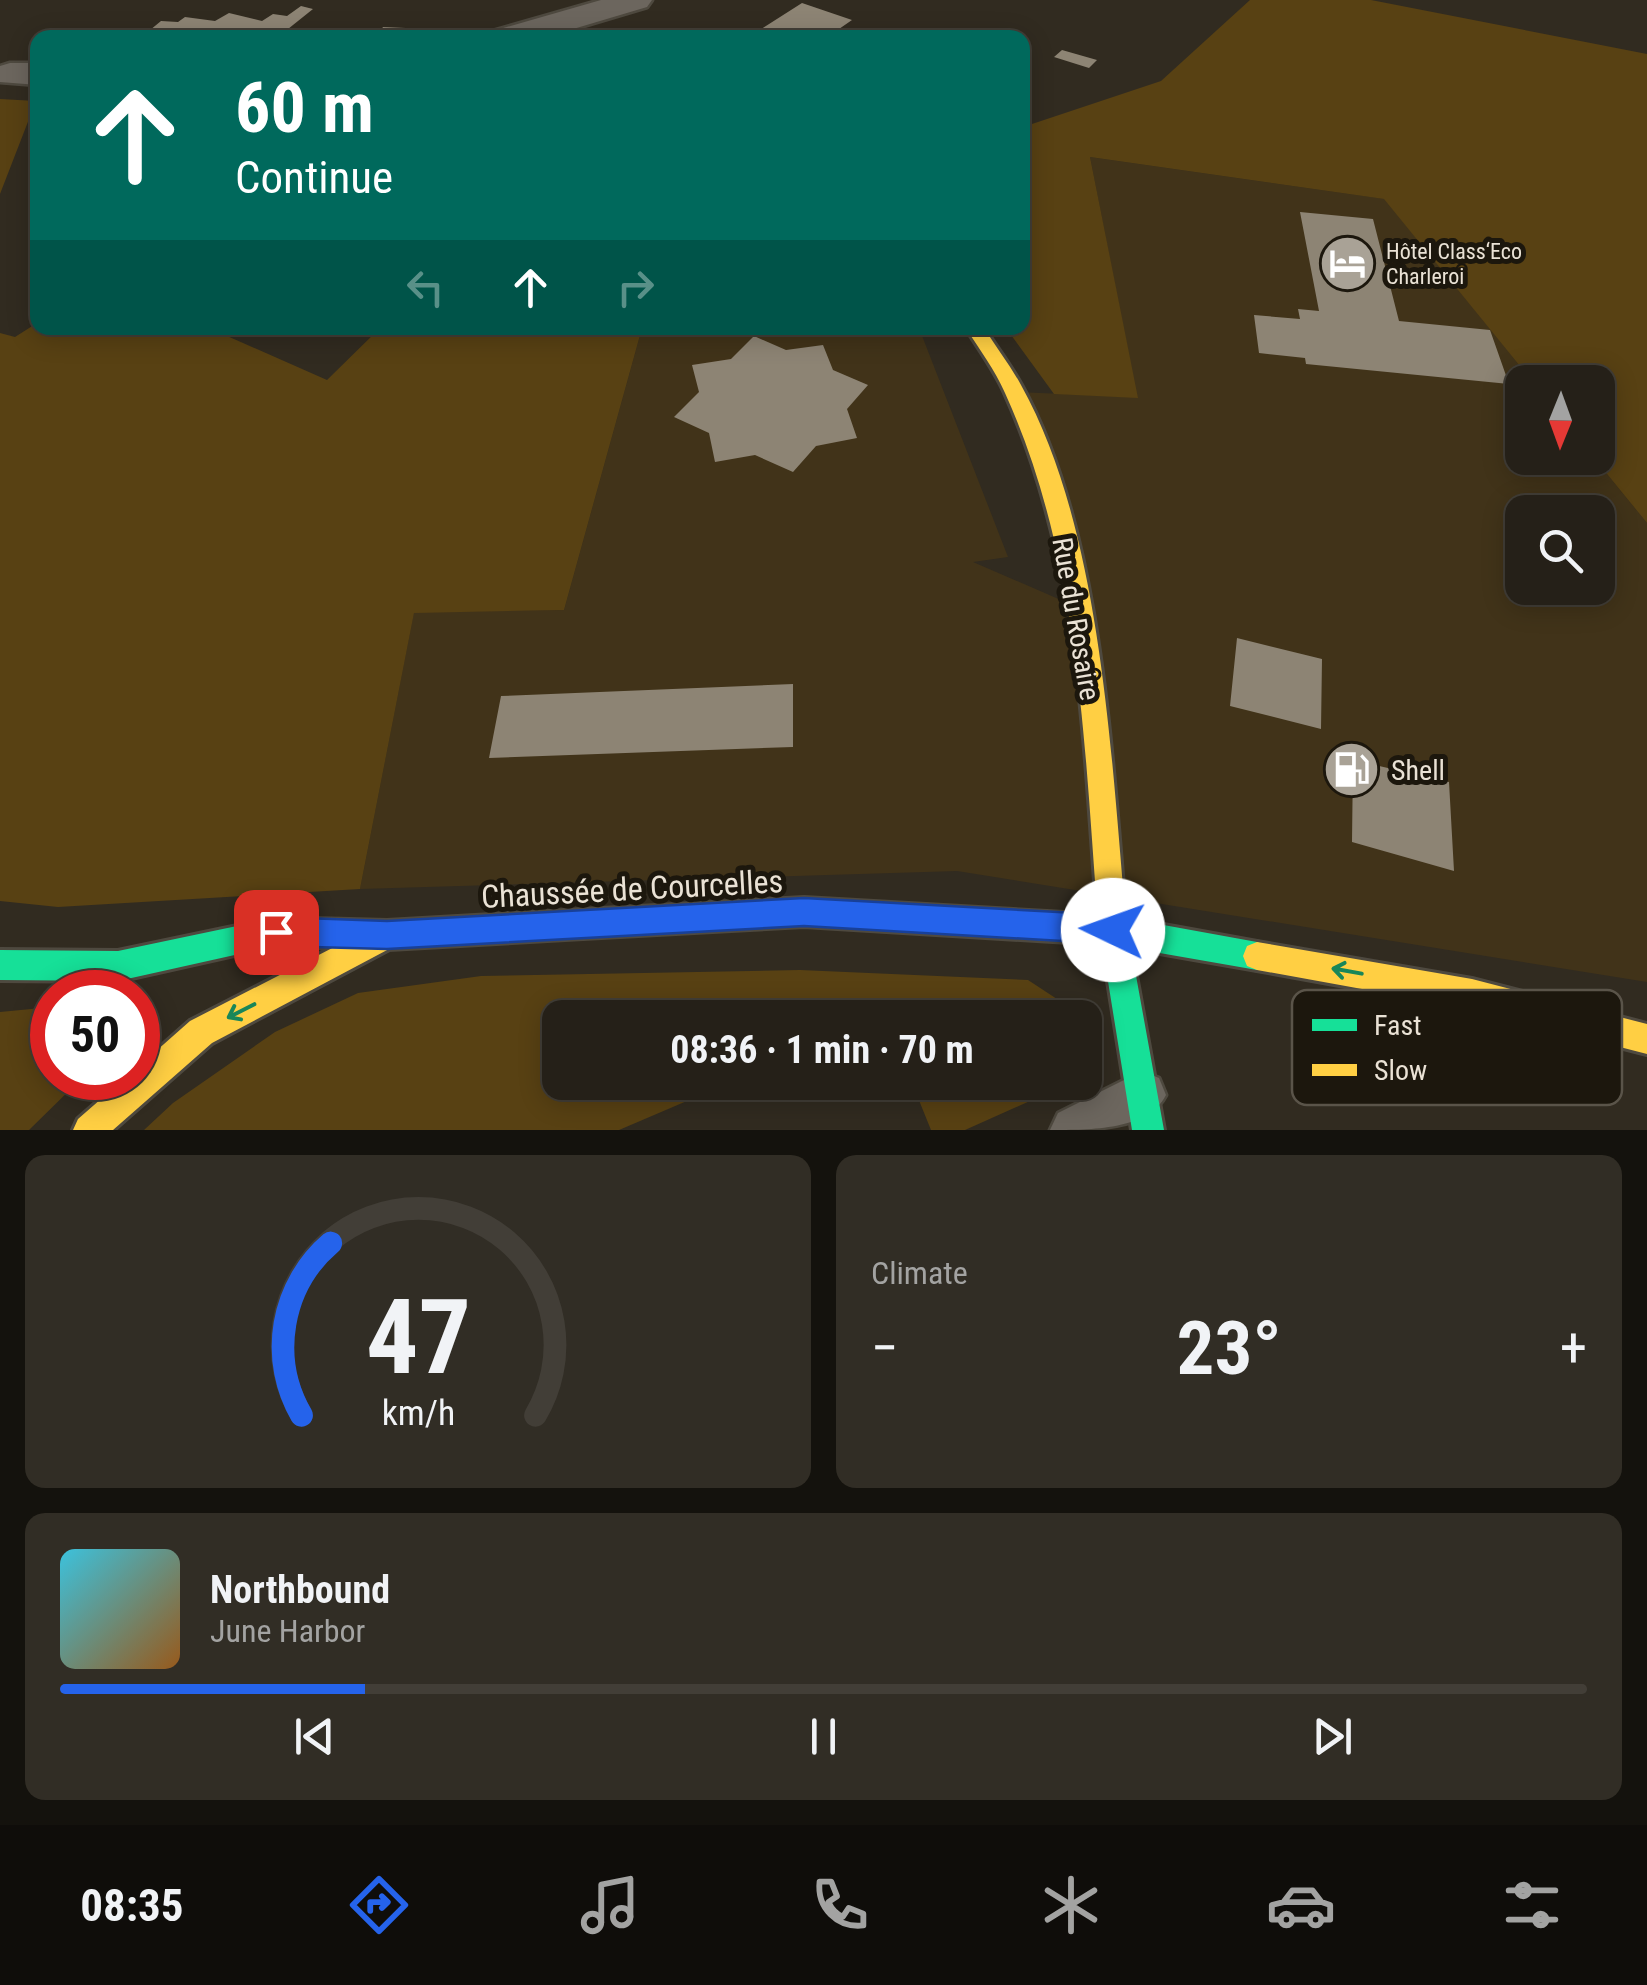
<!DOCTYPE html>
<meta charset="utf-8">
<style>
body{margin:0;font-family:"Roboto Condensed",sans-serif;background:#312d25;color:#f1f3f6;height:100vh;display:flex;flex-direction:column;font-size:38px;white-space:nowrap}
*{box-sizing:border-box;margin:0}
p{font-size:32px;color:#a3a3a2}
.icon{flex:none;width:55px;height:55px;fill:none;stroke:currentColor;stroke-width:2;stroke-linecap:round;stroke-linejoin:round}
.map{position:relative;height:1130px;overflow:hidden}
.sheet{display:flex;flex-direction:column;gap:25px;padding:25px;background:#14120d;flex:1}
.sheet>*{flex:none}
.top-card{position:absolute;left:30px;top:30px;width:1000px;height:305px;border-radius:20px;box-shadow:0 5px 25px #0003,0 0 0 2px #423e37;background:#00695c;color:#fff;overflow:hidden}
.needle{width:65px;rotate:181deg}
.fabs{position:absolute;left:1505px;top:365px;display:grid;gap:20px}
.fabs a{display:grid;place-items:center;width:110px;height:110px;border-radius:20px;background:#252018;box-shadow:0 5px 25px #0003,0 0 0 2px #423e37;font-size:50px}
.speed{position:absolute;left:30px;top:970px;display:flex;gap:20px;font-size:50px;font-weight:700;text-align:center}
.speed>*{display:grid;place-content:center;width:130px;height:130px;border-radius:50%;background:#252018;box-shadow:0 5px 25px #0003,0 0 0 2px #423e37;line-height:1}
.speed .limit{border:15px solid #d22;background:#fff;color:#111}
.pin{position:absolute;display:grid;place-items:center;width:85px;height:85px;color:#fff;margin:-42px;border-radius:20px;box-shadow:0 5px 15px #0006}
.me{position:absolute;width:110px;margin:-55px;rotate:273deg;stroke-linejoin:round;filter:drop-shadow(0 0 8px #0008)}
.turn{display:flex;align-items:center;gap:35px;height:210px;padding:0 40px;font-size:45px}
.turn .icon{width:130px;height:130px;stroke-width:2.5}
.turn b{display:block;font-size:70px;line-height:85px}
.lanes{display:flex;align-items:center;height:95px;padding:0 40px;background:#0003;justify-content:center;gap:50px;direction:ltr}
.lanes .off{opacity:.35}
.big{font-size:75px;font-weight:700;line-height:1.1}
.sheet .widget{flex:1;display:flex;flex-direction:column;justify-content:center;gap:15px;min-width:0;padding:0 35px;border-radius:20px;background:#312d25}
.sheet .dial{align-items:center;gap:0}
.dial svg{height:260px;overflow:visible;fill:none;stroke:#423e37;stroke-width:7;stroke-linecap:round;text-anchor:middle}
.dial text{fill:#f1f3f6;stroke:none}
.song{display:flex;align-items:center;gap:30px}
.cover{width:120px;height:120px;border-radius:15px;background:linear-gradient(135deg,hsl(190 70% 55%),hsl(30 70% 35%))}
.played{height:10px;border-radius:5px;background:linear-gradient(90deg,#2563eb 20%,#423e37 20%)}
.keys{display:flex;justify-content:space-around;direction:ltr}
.heat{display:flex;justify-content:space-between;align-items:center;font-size:55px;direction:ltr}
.sheet .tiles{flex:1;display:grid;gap:25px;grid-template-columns:1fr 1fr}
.widget:last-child{grid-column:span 2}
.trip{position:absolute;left:542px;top:1000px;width:560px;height:100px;border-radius:20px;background:#252018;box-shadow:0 5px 25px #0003,0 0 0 2px #423e37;font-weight:700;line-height:100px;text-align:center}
.tab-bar{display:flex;height:160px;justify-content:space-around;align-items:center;background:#0f0d0a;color:#a3a3a2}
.tab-bar .icon{width:70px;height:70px}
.tab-bar .current{color:#2563eb}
.tab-bar b{font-size:45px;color:#f1f3f6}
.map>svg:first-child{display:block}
</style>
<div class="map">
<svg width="1647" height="1130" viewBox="0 0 1647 1130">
<rect width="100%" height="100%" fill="#312b20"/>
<path fill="#413319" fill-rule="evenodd" d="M1090,157L1385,199L1533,382H1522V458H1594L1647,523V982L957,871L360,889L414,612L564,610L642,328H919L1008,557L973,562L1077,607L1014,392L1137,397ZM1522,512H1598V588H1522Z"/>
<path fill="#584113" d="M1250,0H1371L1647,54V523L1594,458H1598V382H1533L1384,199L1090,157L1138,398L1054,394L1006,328H1022L1023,127L1161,81Z
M0,99L36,101L0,194Z
M37,323L38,328H209L327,380L380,328H642L564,610L414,613L360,889L58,907L0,901V333L15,337Z
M800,970L1028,980L1060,1001L1058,1018H560V1082L729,1083L619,1130H144L173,1103L275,1032L358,993L481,976Z
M52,1007V1078H82L29,1130H0V1012Z
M912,1083L1068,1082V1084L965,1130H931Z"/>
<path fill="#8d8474" d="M802,3L852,20L826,38H747Z
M301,6L313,9L288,29L358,34V38H98L109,30L144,35L161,21L178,22L185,17L215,21L229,13L262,21L273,14L287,16Z
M383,27L451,30L447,38H376Z
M1062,50L1097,60L1089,68L1054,57Z
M1300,212L1373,219L1399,321L1490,330L1509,384L1306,364L1305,358L1259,353L1254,315L1300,319L1298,309L1319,311Z
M754,336L786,350L823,345L833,370L868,385L847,409L857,438L816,446L793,472L755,455L715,462L709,433L674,417L699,392L692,365L731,359Z
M1237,638L1322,659L1321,729L1230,706Z
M793,684V747L489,758L501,696Z
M1353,760L1449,782L1454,871L1352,842Z"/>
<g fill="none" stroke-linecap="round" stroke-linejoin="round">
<defs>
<path id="lane" d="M1142,1071L1159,1078L1166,1095C1148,1130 1091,1130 1050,1130L1058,1113Z"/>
<path id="street" d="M601,0H652L647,7L543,38H488L493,31Z
M10,63H38V85L0,82V66Z"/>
<path id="fast" d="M804,898L1100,915L1112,907L1122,911L1125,918L1257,942L1267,946L1271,956L1267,966L1257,970L1131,948L1164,1130H1132L1102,944L804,926L583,938L573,934L569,924L573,914L583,910Z
M275,918L387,921L397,925L401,935L397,945L387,949L275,946L118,981L0,980V950L118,951Z"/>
<path id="slow" d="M966,328H984C996,347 1010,365 1021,385C1102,530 1111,757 1126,921L1122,931L1112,935L1102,931L1098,921C1084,743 1080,558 1005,393C995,370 979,349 966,328Z
M583,910L593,914L597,924L593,934L583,938L389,949L212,1043L113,1130H73L78,1119L125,1078H138V1067L190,1021L377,925L387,921Z
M1257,942L1472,979L1647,1024V1054L1472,1009L1257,970L1247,966L1243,956L1247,946Z"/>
</defs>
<use href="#lane" stroke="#4e493f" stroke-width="5"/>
<use href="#street" stroke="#4e493f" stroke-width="5"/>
<use href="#fast" stroke="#4e493f" stroke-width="6"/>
<use href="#slow" stroke="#4e493f" stroke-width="6"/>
<use href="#lane" fill="#6c665e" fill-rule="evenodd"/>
<use href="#street" fill="#6c665e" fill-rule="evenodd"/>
<use href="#fast" fill="#16e098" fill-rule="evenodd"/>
<use href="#slow" fill="#ffcf43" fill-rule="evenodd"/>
</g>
<defs><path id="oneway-shaft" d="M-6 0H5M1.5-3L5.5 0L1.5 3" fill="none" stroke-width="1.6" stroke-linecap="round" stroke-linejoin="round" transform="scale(2.5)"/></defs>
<g stroke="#198659">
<use href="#oneway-shaft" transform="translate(1347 971) rotate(-170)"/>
<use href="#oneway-shaft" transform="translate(241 1011) rotate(153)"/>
</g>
<path fill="#2563eb" stroke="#184099" stroke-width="2.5" d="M804,898L1113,915L1123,919L1128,930L1123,940L1113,944L804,926L387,949L276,946L265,942L261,932L265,921L276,917L387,921Z"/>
<defs>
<symbol id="hotel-disc" viewBox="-11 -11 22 22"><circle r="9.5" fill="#a9a296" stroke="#1c170d"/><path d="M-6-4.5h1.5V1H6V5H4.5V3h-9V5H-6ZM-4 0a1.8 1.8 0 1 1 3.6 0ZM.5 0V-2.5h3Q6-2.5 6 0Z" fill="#fff"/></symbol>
<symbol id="fuel-disc" viewBox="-11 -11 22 22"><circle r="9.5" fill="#a9a296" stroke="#1c170d"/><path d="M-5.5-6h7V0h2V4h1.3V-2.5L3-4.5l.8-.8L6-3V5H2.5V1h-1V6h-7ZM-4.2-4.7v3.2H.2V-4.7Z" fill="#fff"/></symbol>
</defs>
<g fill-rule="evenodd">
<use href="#hotel-disc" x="1316" y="232" width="63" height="63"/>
<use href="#fuel-disc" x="1320" y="738" width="63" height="63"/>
</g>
<g text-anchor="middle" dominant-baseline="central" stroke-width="10" stroke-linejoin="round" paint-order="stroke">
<g font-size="22" fill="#eae2d5" stroke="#1c170d" text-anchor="start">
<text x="1386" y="251">Hôtel Class‘Eco<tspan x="1386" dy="25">Charleroi</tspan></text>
</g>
<g font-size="28" fill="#eae2d5" stroke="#1c170d">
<text transform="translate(1076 619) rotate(80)">Rue du Rosaire</text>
</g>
<g font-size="28" fill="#eae2d5" stroke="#1c170d" text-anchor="start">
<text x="1391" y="770">Shell</text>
</g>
<g font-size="32" fill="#eae2d5" stroke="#1c170d">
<text transform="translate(632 889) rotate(-3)">Chaussée de Courcelles</text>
</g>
</g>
<rect x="1292" y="990" width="330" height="115" rx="15" fill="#1c170d" stroke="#5a5449" stroke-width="2.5"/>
<rect x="1312" y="1019" width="45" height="12" fill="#16e098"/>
<rect x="1312" y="1064" width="45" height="12" fill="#ffcf43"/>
<g font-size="28" fill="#eae2d5">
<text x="1374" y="1035">Fast</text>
<text x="1374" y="1080">Slow</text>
</g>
</svg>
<div class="fabs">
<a><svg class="needle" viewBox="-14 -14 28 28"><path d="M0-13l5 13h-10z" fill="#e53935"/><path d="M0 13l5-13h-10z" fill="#a3a3a2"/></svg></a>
<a><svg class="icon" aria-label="search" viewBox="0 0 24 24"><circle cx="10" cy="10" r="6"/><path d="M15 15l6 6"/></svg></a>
</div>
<div class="speed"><div class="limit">50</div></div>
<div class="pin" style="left:276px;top:932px;background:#d93025"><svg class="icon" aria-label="arrive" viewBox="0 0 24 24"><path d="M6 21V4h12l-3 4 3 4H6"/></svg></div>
<svg class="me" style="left:1113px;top:930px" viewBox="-20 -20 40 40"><circle r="19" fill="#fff"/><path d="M0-13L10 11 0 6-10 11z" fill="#2563eb"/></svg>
<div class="trip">08:36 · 1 min · 70 m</div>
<div class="top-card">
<div class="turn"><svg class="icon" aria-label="ahead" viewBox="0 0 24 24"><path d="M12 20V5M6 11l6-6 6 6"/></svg><div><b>60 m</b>Continue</div></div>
<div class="lanes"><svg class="icon off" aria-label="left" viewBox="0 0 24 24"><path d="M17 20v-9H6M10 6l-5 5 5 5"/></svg><svg class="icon" aria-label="ahead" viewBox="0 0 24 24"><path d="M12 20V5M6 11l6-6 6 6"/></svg><svg class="icon off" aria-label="right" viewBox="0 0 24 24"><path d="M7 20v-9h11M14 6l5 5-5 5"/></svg></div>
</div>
</div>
<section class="sheet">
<div class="tiles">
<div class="widget dial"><svg viewBox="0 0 100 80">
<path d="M14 69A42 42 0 1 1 86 69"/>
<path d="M14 69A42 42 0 0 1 23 16" stroke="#2563eb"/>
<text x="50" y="56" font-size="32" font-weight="700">47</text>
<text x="50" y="72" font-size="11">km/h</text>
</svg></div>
<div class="widget"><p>Climate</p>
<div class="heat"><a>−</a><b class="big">23°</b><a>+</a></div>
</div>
<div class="widget">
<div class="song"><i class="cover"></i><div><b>Northbound</b><p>June Harbor</p></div></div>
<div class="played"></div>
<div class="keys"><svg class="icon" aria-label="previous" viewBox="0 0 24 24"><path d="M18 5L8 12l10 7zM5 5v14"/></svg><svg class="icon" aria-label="pause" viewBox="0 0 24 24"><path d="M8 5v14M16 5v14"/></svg><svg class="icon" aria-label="next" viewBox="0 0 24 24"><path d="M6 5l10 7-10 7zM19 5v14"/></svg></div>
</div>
</div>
</section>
<nav class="tab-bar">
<b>08:35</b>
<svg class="icon current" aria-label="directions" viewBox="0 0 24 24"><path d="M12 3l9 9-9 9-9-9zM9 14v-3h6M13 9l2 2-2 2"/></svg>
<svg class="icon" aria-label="music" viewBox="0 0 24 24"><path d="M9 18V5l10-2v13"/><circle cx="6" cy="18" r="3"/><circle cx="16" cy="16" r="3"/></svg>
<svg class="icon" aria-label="phone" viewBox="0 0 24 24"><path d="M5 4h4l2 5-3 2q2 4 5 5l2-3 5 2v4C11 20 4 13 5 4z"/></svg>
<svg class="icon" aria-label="climate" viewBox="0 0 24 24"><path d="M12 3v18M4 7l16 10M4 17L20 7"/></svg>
<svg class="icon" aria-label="car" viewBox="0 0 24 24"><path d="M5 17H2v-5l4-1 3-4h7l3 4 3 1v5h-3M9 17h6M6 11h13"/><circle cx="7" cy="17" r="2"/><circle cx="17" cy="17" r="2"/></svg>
<svg class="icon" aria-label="filters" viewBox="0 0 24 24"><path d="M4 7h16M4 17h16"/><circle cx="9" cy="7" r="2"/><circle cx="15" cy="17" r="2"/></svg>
</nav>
